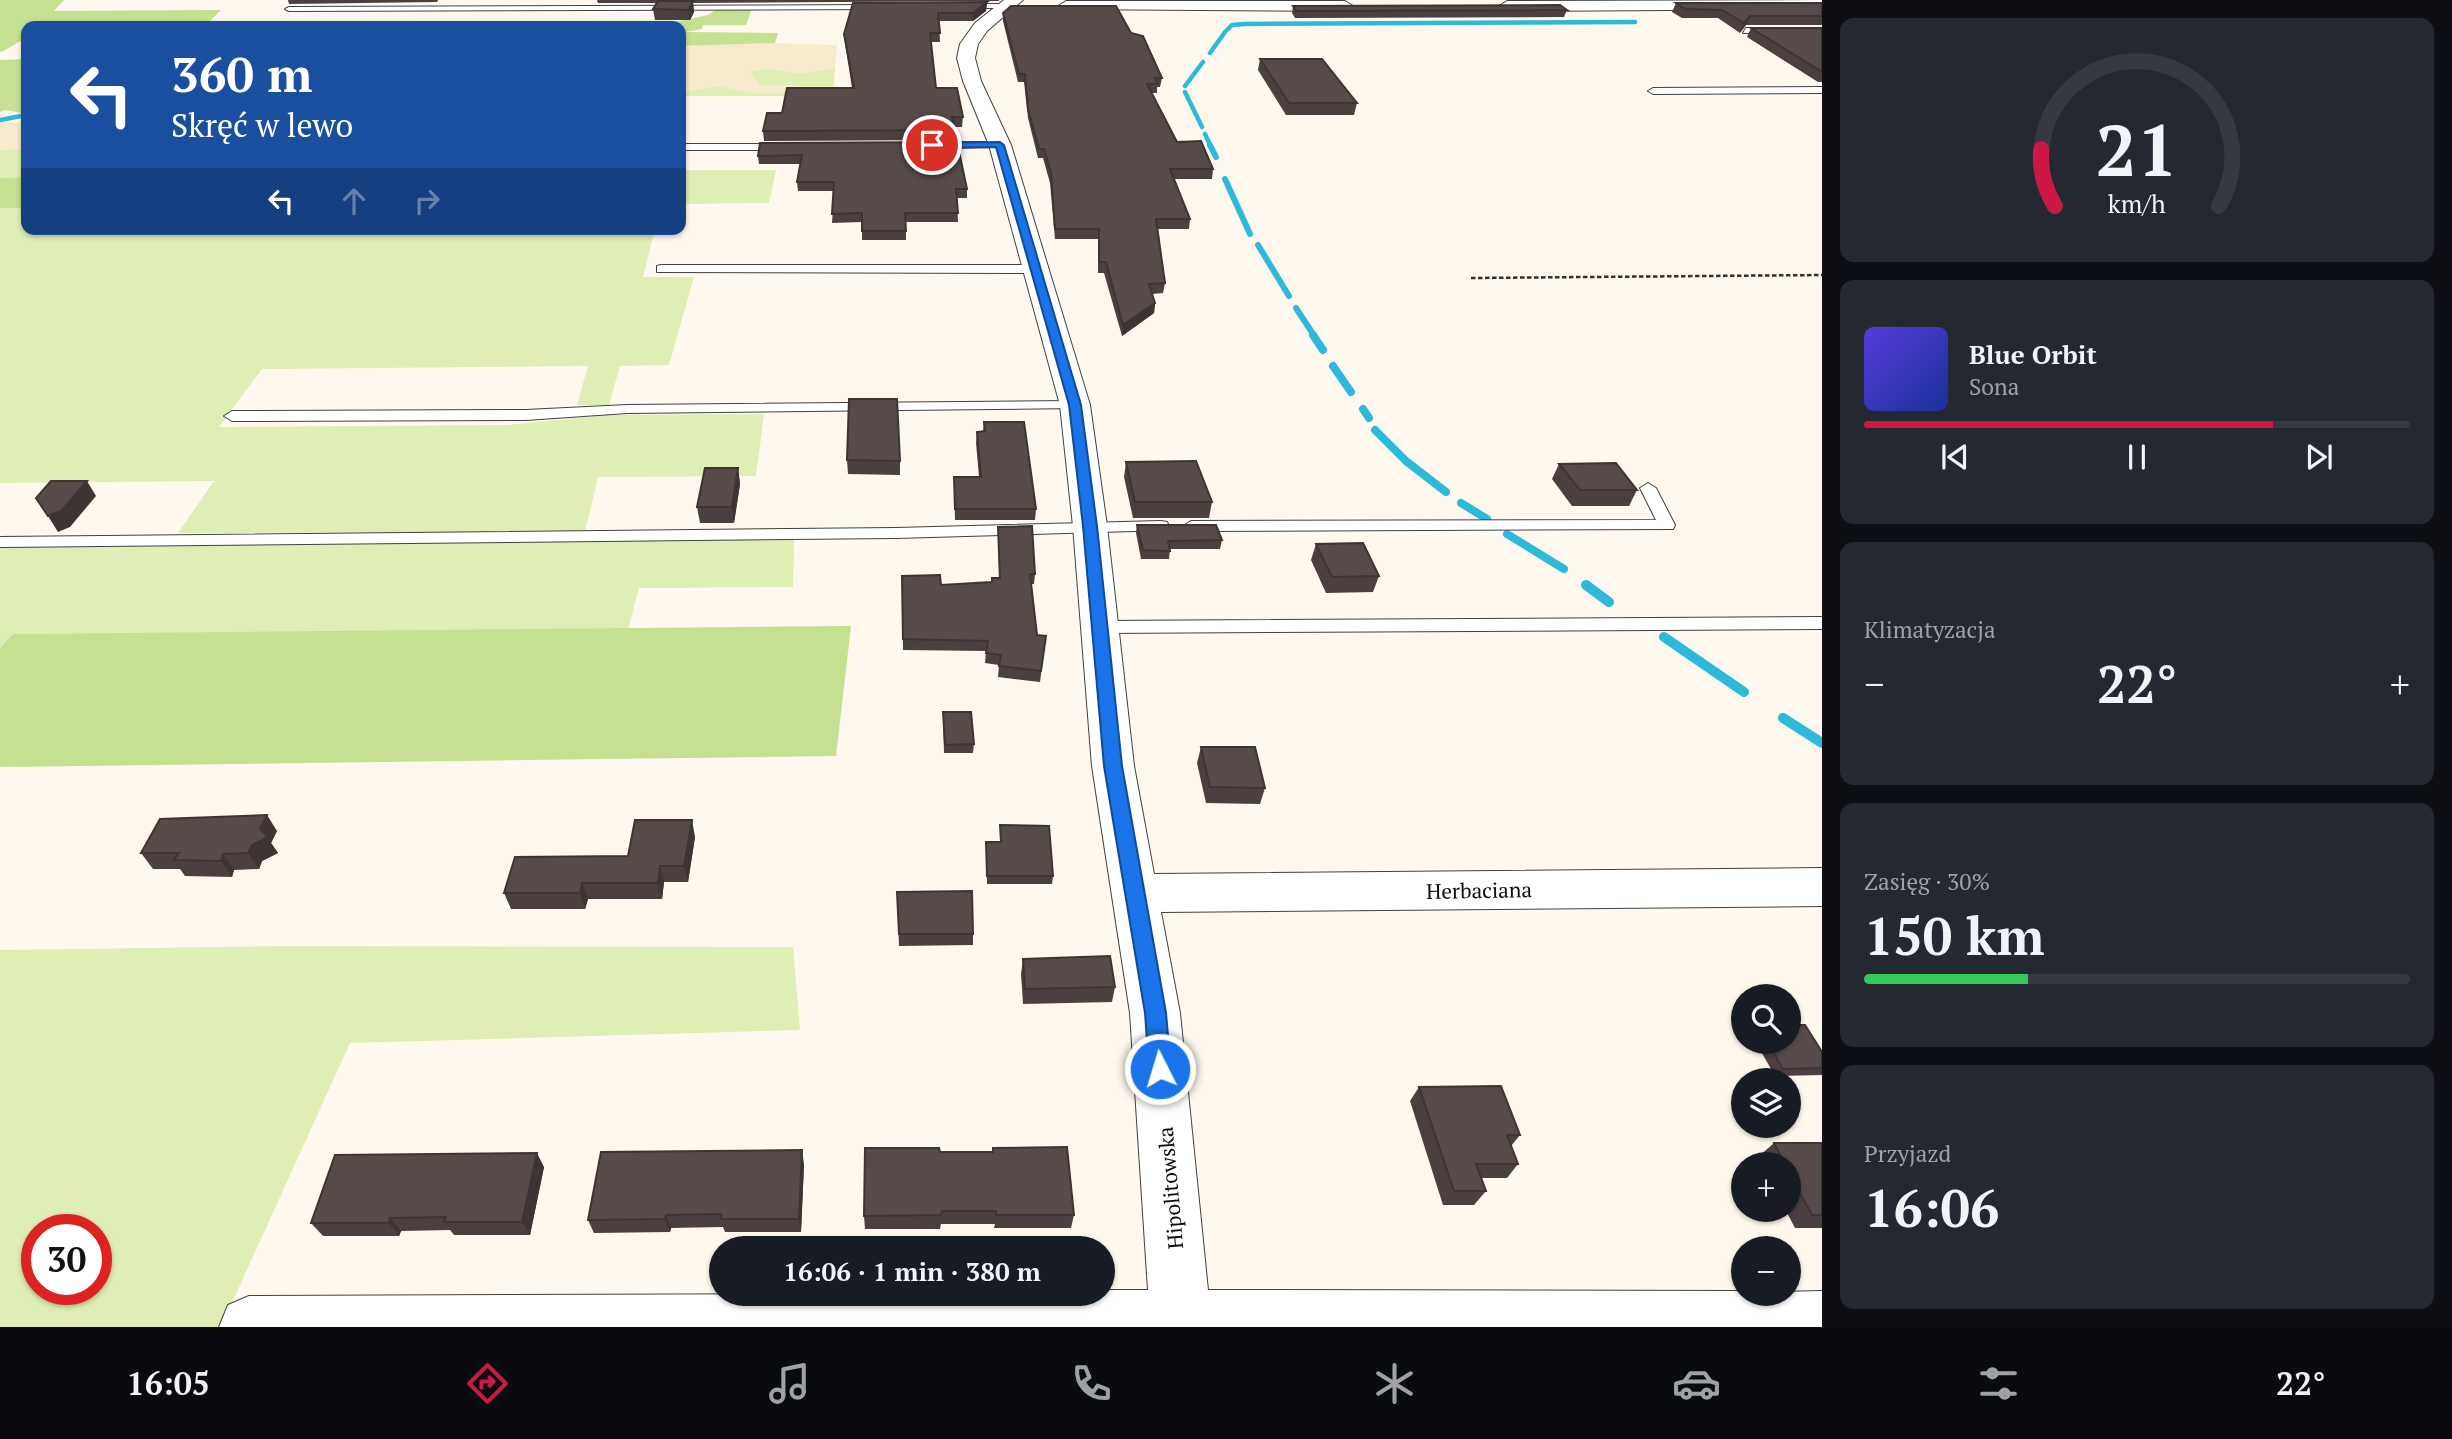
<!DOCTYPE html>
<html lang="pl">
<meta charset="utf-8">
<style>
body{margin:0;font-family:"PT Serif",serif;background:#242831;color:#f1f3f6;height:100vh;display:flex;flex-direction:column;font-size:26px;white-space:nowrap}
*{box-sizing:border-box;margin:0}
p{font-size:23px;color:#9ea1a6}
.icon{flex:none;width:38px;height:38px;fill:none;stroke:currentColor;stroke-width:2;stroke-linecap:round;stroke-linejoin:round}
.map{position:relative;flex:1;overflow:hidden}
.details{display:flex;flex-direction:column;gap:18px;padding:18px;background:#0d0f14;width:630px}
.details>*{flex:none}
.hud{position:absolute;left:21px;top:21px;width:665px;height:214px;border-radius:14px;box-shadow:0 2px 5px #0004;background:#1a4fa0;color:#fff;overflow:hidden}
.tools{position:absolute;left:1731px;top:984px;display:grid;gap:14px}
.tools a{display:grid;place-items:center;width:70px;height:70px;border-radius:50%;background:#171b24;box-shadow:0 2px 5px #0004;font-size:35px}
.speed{position:absolute;left:21px;top:1214px;display:flex;gap:14px;font-size:35px;font-weight:700;text-align:center}
.speed>*{display:grid;place-content:center;width:91px;height:91px;border-radius:50%;background:#171b24;box-shadow:0 2px 5px #0004;line-height:1}
.speed .limit{border:10px solid #d22;background:#fff;color:#111}
.pin{position:absolute;display:grid;place-items:center;width:60px;height:60px;color:#fff;margin:-30px;border:4px solid #fff;border-radius:50%;box-shadow:0 2px 7px #0007}
.me{position:absolute;width:77px;margin:-38px;rotate:355deg;stroke-linejoin:round;filter:drop-shadow(0 0 5px #0008)}
.turn{display:flex;align-items:center;gap:24px;height:147px;padding:0 35px;font-size:32px}
.turn .icon{width:91px;height:91px;stroke-width:2.5}
.turn b{display:block;font-size:49px;line-height:60px}
.lanes{display:flex;align-items:center;height:66px;padding:0 35px;background:#0003;justify-content:center;gap:35px;direction:ltr}
.lanes .off{opacity:.35}
.big{font-size:52px;font-weight:700;line-height:1.1}
.details .tile{flex:1;display:flex;flex-direction:column;justify-content:center;gap:10px;min-width:0;padding:0 24px;border-radius:14px;background:#242831}
.details .dial{align-items:center;gap:0}
.dial svg{height:182px;overflow:visible;fill:none;stroke:#363941;stroke-width:7;stroke-linecap:round;text-anchor:middle}
.dial text{fill:#f1f3f6;stroke:none}
.song{display:flex;align-items:center;gap:21px}
.cover{width:84px;height:84px;border-radius:10px;background:linear-gradient(135deg,hsl(250 70% 55%),hsl(230 70% 35%))}
.played{height:7px;border-radius:4px;background:linear-gradient(90deg,#cb1847 75%,#363941 75%)}
.keys{display:flex;justify-content:space-around;direction:ltr}
.heat{display:flex;justify-content:space-between;align-items:center;font-size:38px;direction:ltr}
.charge{height:10px;border-radius:5px;background:linear-gradient(90deg,#34c759 30%,#363941 0)}
.trip{position:absolute;left:709px;top:1236px;width:406px;height:70px;border-radius:35px;background:#171b24;box-shadow:0 2px 5px #0004;font-weight:700;line-height:70px;text-align:center}
.dock{display:flex;height:112px;justify-content:space-around;align-items:center;background:#090b0e;color:#9ea1a6}
.dock .icon{width:49px;height:49px}
.dock .selected{color:#cb1847}
.dock b{font-size:32px;color:#f1f3f6}
main{display:flex;flex:1;min-height:0}
.map>svg:first-child{display:block}
</style>
<main>
<div class="map">
<svg width="1822" height="1327" viewBox="0 0 1822 1327">
<rect width="100%" height="100%" fill="#fff8ee"/>
<path fill="#f8ebcb" d="M775,43L837,45L835,68L800,74L765,68L751,72L761,86L802,84L781,93H751L721,86L681,92V46Z
M0,122L26,123V149L0,150Z"/>
<path fill="#deeeb4" fill-rule="evenodd" d="M765,68L800,74L835,68L833,96H681V92L721,86L751,93H781L799,85L761,86L750,72Z
M26,149V177L0,178V150Z
M681,170H776L769,203L681,204Z
M0,208H26V229H655L643,277H694L669,365L620,366L609,405H577L588,366L262,369L219,427L507,425L606,415L764,414L756,476L598,477L585,532L178,533L214,481L0,483Z
M794,538L793,587L639,588L628,630L13,634L0,648V545Z
M284,946L793,947L800,1030L350,1043L221,1327H0V950ZM37,1230H96V1290H37Z"/>
<path fill="#c5e091" d="M0,0H64L54,11L221,10L205,26H26V40C17,40 10,50 0,52Z
M752,8L746,25H703L702,29L685,32L778,33L775,43L681,46V26H221H584L680,21L708,15L717,9Z
M26,59V114L6,110L0,112V60Z
M26,177V208H0V178Z
M851,626L836,756L0,767V648L13,634Z"/>
<g fill="none" stroke-linecap="round" stroke-linejoin="round">
<path stroke="#2dbada" stroke-width="4.5" d="M1227,30L1232,25L1244,24L1635,22
M1210,53L1225,32
M1185,86L1203,62
M1185,92L1202,127
M0,120L26,115
M1205,134L1211,147"/>
<path stroke="#2dbada" stroke-width="6" d="M1210,145L1216,157
M1225,179L1250,234
M1258,245L1289,296
M1296,308L1315,337"/>
<path stroke="#2dbada" stroke-width="8" d="M1313,335L1323,350
M1333,366L1351,392
M1363,409L1369,418
M1375,430L1406,461L1446,492
M1461,503L1487,519
M1507,534L1564,569"/>
<path stroke="#2dbada" stroke-width="10" d="M1586,585L1609,602
M1664,637L1744,692
M1783,718L1822,743"/>
<defs>
<path id="service" d="M960,4H1004L1008,6L1004,8H957Z
M877,5L880,9L289,11L285,9L289,7Z
M1746,28H1822V34L1743,33Z
M1822,87V93L1653,94L1648,91L1653,88Z
M1000,142L1004,143V147L935,148L930,145L935,142Z
M681,144H785L790,147L785,150H681Z
M661,265H1038L1044,269L1038,273L657,272V266Z
M1075,401L1080,402L1082,405L1080,408L627,413L526,420L232,421L224,416L232,411L526,410L627,405Z
M1648,483L1656,488L1675,525L1673,529L1191,531L1183,526L1191,521L1656,520L1640,488Z
M1161,521L1167,522L1169,526L1167,530L896,538L0,547V537L896,528Z
M1822,617V629L1100,633L1093,631L1091,627L1093,623L1100,621Z"/>
<path id="minor" d="M1004,0H1023L987,31L978,44L975,58L981,81L1011,145L1090,405L1107,526L1134,766L1154,874L1822,868V906L1161,912L1180,1013L1208,1290L1743,1291V1293L1822,1291V1327H219L228,1305L249,1296L1102,1293V1290H1148L1130,1013L1092,766L1073,526L1060,405L989,145L963,81L957,58L960,44L975,23Z
M1822,0V9L1507,11L1499,6L1507,1Z
M1066,1H1345L1353,6L1345,11L1060,9L1058,6Z"/>
</defs>
<use href="#service" stroke="#414141" stroke-width="2"/>
<use href="#minor" stroke="#414141" stroke-width="2"/>
<path stroke="#303030" stroke-width="2.5" stroke-dasharray="4.5 2.5" stroke-linecap="butt" d="M1471,278L1822,275"/>
<use href="#service" fill="#fff" fill-rule="evenodd"/>
<use href="#minor" fill="#fff" fill-rule="evenodd"/>
</g>
<path fill="#4b403f" d="M288,0H438L437,2L289,4Z
M597,0H1000L998,1L693,3L694,12L690,20H655L653,9L658,3H598Z
M987,2L986,11L973,21H939L940,42H931L936,88L963,117L962,127H955V140L764,141L763,131L782,113L852,88L845,43L844,34Z
M1676,3H1822V25H1746L1740,33L1718,18H1682L1672,12Z
M1293,6L1567,10L1564,17L1295,18L1292,13Z
M1003,13L1131,33L1162,78L1160,87H1157V93H1151L1177,142L1213,169L1212,179H1174L1190,219L1189,229H1157L1165,283L1163,293L1152,294L1155,303L1154,313L1122,336L1104,273H1098V239H1055L1050,183L1043,158H1038L1028,118L1024,82H1018L1003,21Z
M1751,28H1822V82H1818L1747,37Z
M1260,59L1357,103L1354,115H1286L1258,70Z
M760,143L967,189V198H957L958,222H906V240H862V222L832,223L834,191H798L797,182L800,164H759L758,156Z
M984,422L1036,509L1035,520H955L954,477H979L976,443L977,432L983,431Z
M847,460L900,461V475L848,474Z
M1126,462L1212,502L1209,518H1133L1124,477Z
M1559,464L1637,490L1629,506H1572L1552,479Z
M738,468L740,484L734,523H700L697,507Z
M1137,525L1222,540L1220,549H1170L1169,559H1141L1136,533Z
M998,527L1035,574L1034,584H1031L1037,635L1046,636L1040,682L998,677L999,665L985,663L986,651L903,650L902,576L941,585L992,582V578H999Z
M1316,544L1379,576L1373,592L1326,593L1311,560Z
M943,712L974,744L973,753H944Z
M1201,747L1265,788L1260,804L1206,803L1197,763Z
M1000,825L1053,876L1052,884H987L986,842H1000Z
M277,831L271,843L278,853L262,861L259,869L234,870L232,877L185,876L180,869H153L141,853Z
M695,837L688,882H664L662,899H588L585,909H511L504,893Z
M897,892L973,934V945L899,946Z
M1023,959L1115,987L1112,1002L1023,1004L1021,974Z
M1755,1041H1788L1822,1052V1075L1775,1076Z
M1419,1087L1520,1135L1511,1146L1518,1164L1507,1178H1481L1486,1191L1474,1205H1443L1410,1101Z
M1774,1143H1822V1228H1795L1785,1209H1788V1164H1761L1758,1157Z
M940,1152L1074,1215L1071,1228H994L995,1224H941L940,1229H865L864,1216Z
M804,1164L801,1232H725L723,1227L671,1228L670,1232L594,1233L588,1220Z
M544,1167L530,1235H454L450,1230L401,1231L399,1236H323L311,1223Z"/>
<path fill="#3d3433" d="M693,1L694,12L690,20L688,10Z
M987,2L986,11L973,21V13Z
M1750,16L1746,25L1740,33L1744,23Z
M1155,303L1154,313L1122,336L1123,325Z
M738,468L740,484L734,523L732,507Z
M87,481L96,496L70,527L58,532L48,516Z
M267,815L277,831L271,843L278,853L262,861L259,869L248,853Z
M692,820L695,837L688,882L684,866Z
M223,854L234,870L232,877L221,861Z
M660,866L664,882L662,899L658,883Z
M582,883L588,899L585,909L580,893Z
M802,1150L804,1164L801,1232L799,1219Z
M537,1153L544,1167L530,1235L522,1222Z
M666,1215L671,1228L670,1232L665,1219Z
M390,1218L401,1231L399,1236L389,1223Z"/>
<path fill="#574b49" stroke="#3d3433" stroke-width="2" d="M658,1H693L688,10L653,9Z
M987,2L973,13H938L940,33H930L936,88H957L963,117H952L955,130L763,131L767,113H782L787,88H854L844,34L853,3Z
M1676,3H1822V16H1750L1744,23L1722,10L1685,9Z
M1560,5L1567,10L1297,11L1293,6Z
M1011,6H1116L1131,33L1143,36L1162,78H1155L1158,84H1147L1177,142L1201,141L1213,169H1170L1190,219H1156L1165,283L1149,284L1155,303L1123,325L1106,262H1099V229H1055L1051,173L1044,149H1039L1028,109L1025,74H1019L1003,13Z
M1751,28H1822V72Z
M1260,59H1322L1357,103H1289Z
M957,142L967,189H956L958,213H905L906,231H862V213L832,214L834,182H797L802,155L758,156L760,143Z
M849,399H897L900,461L847,460Z
M984,422H1024L1036,509H955L954,477H981L977,432L985,431Z
M1196,461L1212,502H1135L1126,462Z
M1616,463L1637,490H1580L1559,464Z
M705,468H738L732,507H697Z
M51,481H87L61,511L48,516L36,498Z
M1137,525H1216L1222,540L1168,541L1170,551L1143,550Z
M1032,526L1035,574H1030L1037,635L1046,636L1041,671L999,666L1001,655L986,653L988,641L903,639L902,576L940,575L941,585L992,582V578H1000L998,527Z
M1363,543L1379,576L1332,577L1316,544Z
M943,712H971L974,744L945,745Z
M1201,747H1255L1265,788L1210,787Z
M267,815L260,829L268,837L252,845L248,853L223,854L221,861L174,860L179,853H141L160,819Z
M635,820H692L684,866H660L658,883H582L580,893H504L515,857L628,856Z
M1000,825L1049,826L1053,876H987L986,842H1001Z
M972,891L973,934H899L897,892Z
M1110,956L1115,987L1025,989L1023,959Z
M1788,1025H1805L1822,1052V1068L1783,1069L1767,1041H1788Z
M1501,1086L1520,1135H1507L1518,1164H1476L1486,1191H1454L1419,1087Z
M1774,1143H1822V1215H1812L1788,1171V1164H1785Z
M1067,1147L1074,1215H996V1211H942L941,1215L864,1216L865,1148H939L940,1152H993V1148Z
M802,1150L799,1219H721V1214L666,1215L665,1219L588,1220L601,1152Z
M537,1153L522,1222H444L446,1217L390,1218L389,1223H311L335,1155Z"/>
<path fill="#1a73e8" stroke="#114b97" stroke-width="2" d="M1000,142L1004,145L1081,405L1097,526L1122,766L1166,1013L1171,1069L1168,1076L1160,1079L1153,1076L1149,1069L1145,1013L1104,766L1083,526L1069,405L996,147L932,148L928,145L932,143Z"/>
<g text-anchor="middle" dominant-baseline="central" stroke-width="7" stroke-linejoin="round" paint-order="stroke">
<g font-size="21" fill="#0e0e0e" stroke="#fff">
<text transform="translate(1479 890) rotate(-1)">Herbaciana</text>
<text transform="translate(1170 1188) rotate(-95)">Hipolitowska</text>
</g>
</g>
</svg>
<div class="tools">
<a><svg class="icon" aria-label="search" viewBox="0 0 24 24"><circle cx="10" cy="10" r="6"/><path d="M15 15l6 6"/></svg></a>
<a><svg class="icon" aria-label="layers" viewBox="0 0 24 24"><path d="M12 4l9 5-9 5-9-5zM3 14l9 5 9-5"/></svg></a>
<a>+</a>
<a>−</a>
</div>
<div class="speed"><div class="limit">30</div></div>
<div class="pin" style="left:932px;top:145px;background:#d93025"><svg class="icon" aria-label="arrive" viewBox="0 0 24 24"><path d="M6 21V4h12l-3 4 3 4H6"/></svg></div>
<svg class="me" style="left:1160px;top:1069px" viewBox="-20 -20 40 40"><circle r="17" fill="#1a73e8" stroke="#fff" stroke-width="3"/><path d="M0-11L8 9 0 5-8 9z" fill="#fff"/></svg>
<div class="trip">16:06 · 1 min · 380 m</div>
<div class="hud">
<div class="turn"><svg class="icon" aria-label="left" viewBox="0 0 24 24"><path d="M17 20v-9H6M10 6l-5 5 5 5"/></svg><div><b>360 m</b>Skręć w lewo</div></div>
<div class="lanes"><svg class="icon" aria-label="left" viewBox="0 0 24 24"><path d="M17 20v-9H6M10 6l-5 5 5 5"/></svg><svg class="icon off" aria-label="ahead" viewBox="0 0 24 24"><path d="M12 20V5M6 11l6-6 6 6"/></svg><svg class="icon off" aria-label="right" viewBox="0 0 24 24"><path d="M7 20v-9h11M14 6l5 5-5 5"/></svg></div>
</div>
</div>
<section class="details">
<div class="tile dial"><svg viewBox="0 0 100 80">
<path d="M14 69A42 42 0 1 1 86 69"/>
<path d="M14 69A42 42 0 0 1 8 44" stroke="#cb1847"/>
<text x="50" y="56" font-size="32" font-weight="700">21</text>
<text x="50" y="72" font-size="11">km/h</text>
</svg></div>
<div class="tile">
<div class="song"><i class="cover"></i><div><b>Blue Orbit</b><p>Sona</p></div></div>
<div class="played"></div>
<div class="keys"><svg class="icon" aria-label="previous" viewBox="0 0 24 24"><path d="M18 5L8 12l10 7zM5 5v14"/></svg><svg class="icon" aria-label="pause" viewBox="0 0 24 24"><path d="M8 5v14M16 5v14"/></svg><svg class="icon" aria-label="next" viewBox="0 0 24 24"><path d="M6 5l10 7-10 7zM19 5v14"/></svg></div>
</div>
<div class="tile"><p>Klimatyzacja</p>
<div class="heat"><a>−</a><b class="big">22°</b><a>+</a></div>
</div>
<div class="tile"><p>Zasięg · 30%</p><b class="big">150 km</b><div class="charge"></div></div>
<div class="tile"><p>Przyjazd</p><b class="big">16:06</b></div>
</section>
</main>
<nav class="dock">
<b>16:05</b>
<svg class="icon selected" aria-label="directions" viewBox="0 0 24 24"><path d="M12 3l9 9-9 9-9-9zM9 14v-3h6M13 9l2 2-2 2"/></svg>
<svg class="icon" aria-label="music" viewBox="0 0 24 24"><path d="M9 18V5l10-2v13"/><circle cx="6" cy="18" r="3"/><circle cx="16" cy="16" r="3"/></svg>
<svg class="icon" aria-label="phone" viewBox="0 0 24 24"><path d="M5 4h4l2 5-3 2q2 4 5 5l2-3 5 2v4C11 20 4 13 5 4z"/></svg>
<svg class="icon" aria-label="climate" viewBox="0 0 24 24"><path d="M12 3v18M4 7l16 10M4 17L20 7"/></svg>
<svg class="icon" aria-label="car" viewBox="0 0 24 24"><path d="M5 17H2v-5l4-1 3-4h7l3 4 3 1v5h-3M9 17h6M6 11h13"/><circle cx="7" cy="17" r="2"/><circle cx="17" cy="17" r="2"/></svg>
<svg class="icon" aria-label="filters" viewBox="0 0 24 24"><path d="M4 7h16M4 17h16"/><circle cx="9" cy="7" r="2"/><circle cx="15" cy="17" r="2"/></svg>
<b>22°</b>
</nav>
